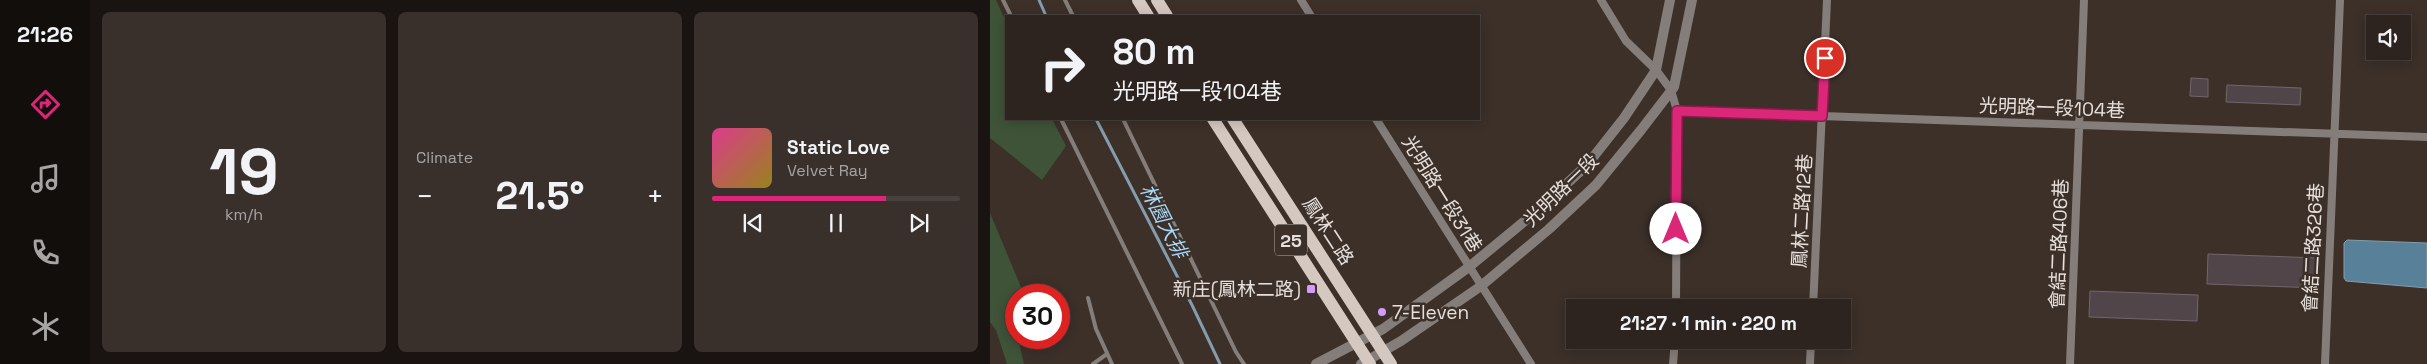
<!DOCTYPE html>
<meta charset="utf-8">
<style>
body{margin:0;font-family:"Space Grotesk","Noto Sans TC",sans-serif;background:#39302c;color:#f1f3f6;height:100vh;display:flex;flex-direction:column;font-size:19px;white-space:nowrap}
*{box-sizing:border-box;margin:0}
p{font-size:16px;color:#a7a4a4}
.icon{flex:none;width:28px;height:28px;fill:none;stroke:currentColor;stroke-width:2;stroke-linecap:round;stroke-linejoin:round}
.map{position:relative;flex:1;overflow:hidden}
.drawer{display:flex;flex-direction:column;gap:12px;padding:12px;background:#191411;width:900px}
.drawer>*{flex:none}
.banner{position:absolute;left:15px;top:15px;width:475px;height:105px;border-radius:0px;box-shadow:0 2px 12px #0003,0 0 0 1px #48413d;background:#2d241f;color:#f1f3f6;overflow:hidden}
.controls{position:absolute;left:1376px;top:15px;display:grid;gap:10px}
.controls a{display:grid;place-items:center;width:45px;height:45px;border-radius:0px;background:#2d241f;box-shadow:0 2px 12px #0003,0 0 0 1px #48413d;font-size:25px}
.speed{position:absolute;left:15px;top:284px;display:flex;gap:10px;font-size:25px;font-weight:700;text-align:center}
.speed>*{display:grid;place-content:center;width:65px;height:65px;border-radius:50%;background:#2d241f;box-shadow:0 2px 12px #0003,0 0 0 1px #48413d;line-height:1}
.speed .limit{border:8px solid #d22;background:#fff;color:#111}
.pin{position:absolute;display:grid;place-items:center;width:42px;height:42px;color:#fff;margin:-21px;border:2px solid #fff;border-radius:50%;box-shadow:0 1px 5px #0007}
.me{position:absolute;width:55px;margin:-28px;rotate:0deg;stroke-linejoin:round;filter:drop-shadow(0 0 4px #0008)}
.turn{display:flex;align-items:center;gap:18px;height:105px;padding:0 25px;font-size:22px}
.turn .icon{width:65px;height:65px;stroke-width:2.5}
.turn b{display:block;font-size:35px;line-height:42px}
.big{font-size:38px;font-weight:600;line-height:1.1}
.drawer .tile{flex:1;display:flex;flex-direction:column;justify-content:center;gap:8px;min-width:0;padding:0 18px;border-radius:8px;background:#39302c}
.drawer .dial{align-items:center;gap:0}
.dial b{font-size:65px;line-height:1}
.song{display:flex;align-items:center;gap:15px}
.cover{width:60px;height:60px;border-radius:8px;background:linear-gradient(135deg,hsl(330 70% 55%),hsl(50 70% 35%))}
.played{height:5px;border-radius:2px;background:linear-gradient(90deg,#db2777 70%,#48413d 70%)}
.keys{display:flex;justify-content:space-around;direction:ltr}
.heat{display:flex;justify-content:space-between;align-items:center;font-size:28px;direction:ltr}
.drawer .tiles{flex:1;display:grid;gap:12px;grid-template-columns:repeat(3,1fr)}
.trip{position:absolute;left:576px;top:299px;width:285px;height:50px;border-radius:0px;background:#2d241f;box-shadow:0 2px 12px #0003,0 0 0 1px #48413d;font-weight:600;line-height:50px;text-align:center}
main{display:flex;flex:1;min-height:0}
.tab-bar{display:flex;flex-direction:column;width:90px;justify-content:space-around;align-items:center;background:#120e0c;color:#a7a4a4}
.tab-bar .icon{width:35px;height:35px}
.tab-bar .selected{color:#db2777}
.tab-bar b{font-size:22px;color:#f1f3f6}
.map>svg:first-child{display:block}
</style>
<main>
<nav class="tab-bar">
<b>21:26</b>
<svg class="icon selected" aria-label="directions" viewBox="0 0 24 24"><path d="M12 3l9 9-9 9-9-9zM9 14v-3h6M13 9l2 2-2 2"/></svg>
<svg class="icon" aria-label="music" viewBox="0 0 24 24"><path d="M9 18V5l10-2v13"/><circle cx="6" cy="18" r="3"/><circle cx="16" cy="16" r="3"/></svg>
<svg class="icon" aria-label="phone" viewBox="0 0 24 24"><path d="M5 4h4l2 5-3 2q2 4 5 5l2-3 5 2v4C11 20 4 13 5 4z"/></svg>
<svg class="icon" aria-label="climate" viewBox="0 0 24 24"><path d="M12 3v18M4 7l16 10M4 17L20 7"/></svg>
</nav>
<section class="drawer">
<div class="tiles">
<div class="tile dial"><b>19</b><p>km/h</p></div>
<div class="tile"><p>Climate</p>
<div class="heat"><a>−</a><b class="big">21.5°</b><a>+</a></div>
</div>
<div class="tile">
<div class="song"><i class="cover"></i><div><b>Static Love</b><p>Velvet Ray</p></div></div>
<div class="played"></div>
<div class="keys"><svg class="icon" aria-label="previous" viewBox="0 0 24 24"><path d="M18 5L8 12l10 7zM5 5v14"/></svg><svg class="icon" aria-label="pause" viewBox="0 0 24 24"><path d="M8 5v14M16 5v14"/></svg><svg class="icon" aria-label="next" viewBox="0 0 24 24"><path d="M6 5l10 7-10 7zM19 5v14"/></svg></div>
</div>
</div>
</section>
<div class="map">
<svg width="1437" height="364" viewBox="0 0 1437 364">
<rect width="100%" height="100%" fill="#3c3029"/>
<path fill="#3e5338" d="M0,0H6L16,22V119H62L76,146L52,180L0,138Z
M0,213L31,287L29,295H26L24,321L34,364H17L6,330L0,322Z"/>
<path fill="#598099" stroke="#849cad" d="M1357,240L1437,243V288L1356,281L1354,278V243Z"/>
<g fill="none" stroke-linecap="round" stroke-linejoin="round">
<path stroke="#849cad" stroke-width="3" d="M49,0L56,16
M106,119L202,305L230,364"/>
</g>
<path fill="#52454a" stroke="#74656b" d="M1201,78L1218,79V97L1200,96Z
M1237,85L1311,88L1310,105L1236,102Z
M1218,254L1329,258L1328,288L1217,284Z
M1100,291L1208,295L1207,321L1099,317Z"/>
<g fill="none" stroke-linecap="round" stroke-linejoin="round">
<path stroke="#847d7a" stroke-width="4" d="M13,0L21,16
M75,0L83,16
M71,119L192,364
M133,119L246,352L254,364
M98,298L106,329L122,364
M103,364L117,354"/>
<path stroke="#847d7a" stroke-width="8" d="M311,0L321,16
M611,0L636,41L666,70L681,90L687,111L686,308
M687,111L1437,137
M386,119L541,364
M823,308L837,0
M683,364L685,340
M820,364L821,340
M1080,364L1094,0
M1335,364L1350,0"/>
<path stroke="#847d7a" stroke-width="10" d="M326,364L393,329L479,267L548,210L597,165L634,118L666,70L680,0
M371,364L411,341L491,286L559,229L606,185L651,130L684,87L702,0"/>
<path stroke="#d5c8c1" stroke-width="12" d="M148,0L158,16
M167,0L177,16
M223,119L380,364
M243,119L401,364"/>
</g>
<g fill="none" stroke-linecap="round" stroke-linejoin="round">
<defs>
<path id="route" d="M686,229L687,111L832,116L835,58"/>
</defs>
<use href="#route" stroke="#8e194d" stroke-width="12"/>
<use href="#route" stroke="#db2777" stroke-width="9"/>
</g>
<g fill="#d39cfc" stroke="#3c3029" stroke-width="2">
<rect x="316" y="284" width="10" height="10" rx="2.5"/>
<circle cx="392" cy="312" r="5"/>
</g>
<g text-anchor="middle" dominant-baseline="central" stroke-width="5" stroke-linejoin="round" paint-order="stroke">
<rect fill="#3c3029" stroke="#b4aaa6" stroke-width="1" x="285" y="224.5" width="32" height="31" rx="4"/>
<g font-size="18" font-weight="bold" fill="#e7dfdb">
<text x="301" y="240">25</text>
</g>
<g font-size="19" fill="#e7dfdb" stroke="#3c3029">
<text transform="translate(1062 108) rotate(2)">光明路一段104巷</text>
<text transform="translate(571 190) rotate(-44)">光明路一段</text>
<text transform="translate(452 194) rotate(58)">光明路一段31巷</text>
<text transform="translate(812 211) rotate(-87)">鳳林二路12巷</text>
<text transform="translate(338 231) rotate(57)">鳳林二路</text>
<text transform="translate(1069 244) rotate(-88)">會結二路406巷</text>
<text transform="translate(1323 248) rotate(-87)">會結二路326巷</text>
</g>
<g font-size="19" fill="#e7dfdb" stroke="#3c3029" text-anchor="end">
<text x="311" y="289">新庄(鳳林二路)</text>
<text x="402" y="312" text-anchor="start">7-Eleven</text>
</g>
<g font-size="20" font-style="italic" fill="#a4d7f8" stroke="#3c3029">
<text transform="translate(174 221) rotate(63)">林園大排</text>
</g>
</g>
</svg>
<div class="controls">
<a><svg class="icon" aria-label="sound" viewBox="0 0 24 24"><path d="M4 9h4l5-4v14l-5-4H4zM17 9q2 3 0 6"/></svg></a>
</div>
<div class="speed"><div class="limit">30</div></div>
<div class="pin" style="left:835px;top:58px;background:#d93025"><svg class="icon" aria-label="arrive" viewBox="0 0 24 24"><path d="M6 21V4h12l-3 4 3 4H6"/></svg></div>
<svg class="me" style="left:686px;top:229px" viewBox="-20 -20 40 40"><circle r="19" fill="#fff"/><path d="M0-13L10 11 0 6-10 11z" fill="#db2777"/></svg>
<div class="trip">21:27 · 1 min · 220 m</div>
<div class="banner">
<div class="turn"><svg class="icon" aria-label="right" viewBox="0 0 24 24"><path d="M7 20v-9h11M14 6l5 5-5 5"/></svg><div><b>80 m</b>光明路一段104巷</div></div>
</div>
</div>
</main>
